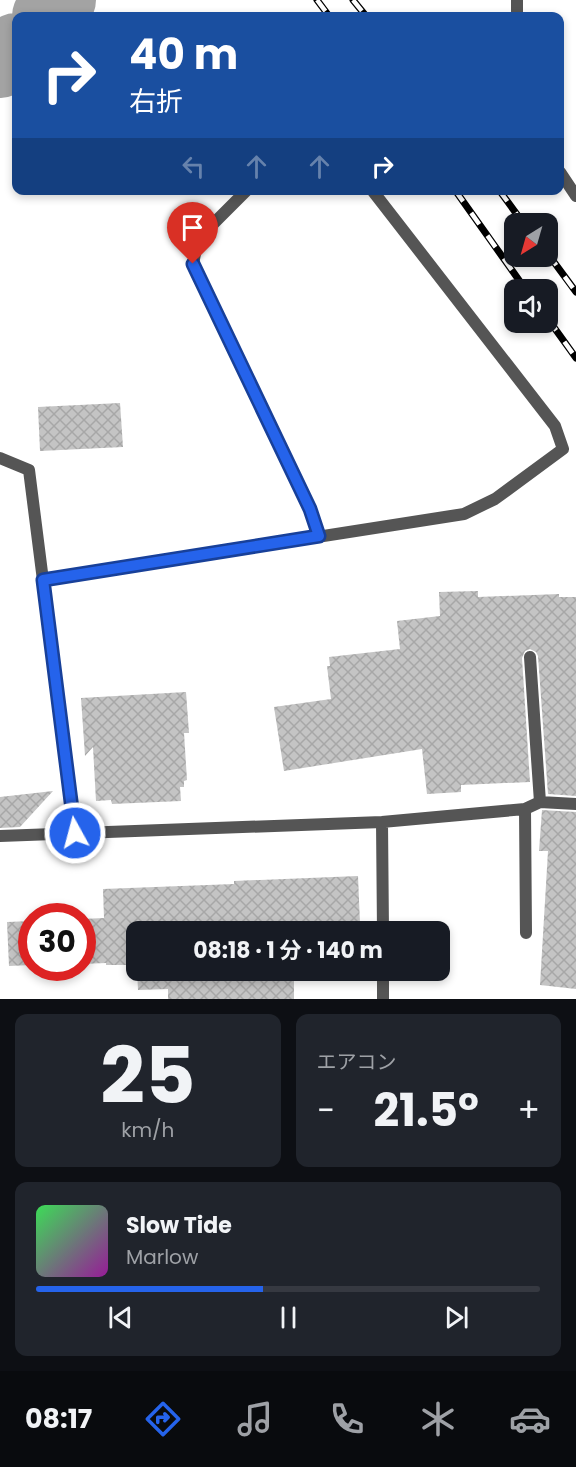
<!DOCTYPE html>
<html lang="ja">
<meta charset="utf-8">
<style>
body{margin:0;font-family:Poppins,"Noto Sans JP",sans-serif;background:#20242c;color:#f1f3f6;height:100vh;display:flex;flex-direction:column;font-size:22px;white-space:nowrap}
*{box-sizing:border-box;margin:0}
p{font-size:20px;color:#9ea1a6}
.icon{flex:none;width:33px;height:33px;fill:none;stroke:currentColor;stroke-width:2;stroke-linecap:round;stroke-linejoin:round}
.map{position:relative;height:999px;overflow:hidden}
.details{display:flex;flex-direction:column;gap:15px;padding:15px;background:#0d0f14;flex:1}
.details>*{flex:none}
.top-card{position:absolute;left:12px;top:12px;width:552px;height:183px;border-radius:12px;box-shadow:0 3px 9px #0003;background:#1a4fa0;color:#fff;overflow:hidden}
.needle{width:39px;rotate:217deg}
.buttons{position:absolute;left:504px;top:213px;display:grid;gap:12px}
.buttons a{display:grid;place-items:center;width:54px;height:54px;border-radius:12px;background:#171b24;box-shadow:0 3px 9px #0003;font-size:30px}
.speed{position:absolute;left:18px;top:903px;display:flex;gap:12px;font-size:30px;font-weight:700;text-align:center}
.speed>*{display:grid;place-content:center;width:78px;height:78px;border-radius:50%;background:#171b24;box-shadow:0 3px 9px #0003;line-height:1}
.speed .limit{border:9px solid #d22;background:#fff;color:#111}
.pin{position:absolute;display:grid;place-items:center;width:51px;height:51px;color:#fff;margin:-62px -26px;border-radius:50% 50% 50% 0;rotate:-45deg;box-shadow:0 0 6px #0007}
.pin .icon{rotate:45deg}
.me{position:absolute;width:66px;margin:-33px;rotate:353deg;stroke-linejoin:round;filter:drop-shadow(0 0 4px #0008)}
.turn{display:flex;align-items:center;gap:21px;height:126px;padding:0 18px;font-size:27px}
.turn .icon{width:78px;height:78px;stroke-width:2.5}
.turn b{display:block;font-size:42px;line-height:51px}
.lanes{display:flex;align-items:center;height:57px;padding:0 18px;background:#0003;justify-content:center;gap:30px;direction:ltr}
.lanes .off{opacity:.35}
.big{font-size:45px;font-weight:700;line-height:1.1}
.details .tile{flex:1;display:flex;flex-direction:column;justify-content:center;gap:9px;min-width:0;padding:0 21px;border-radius:12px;background:#20242c}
.details .dial{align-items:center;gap:0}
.dial b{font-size:78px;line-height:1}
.song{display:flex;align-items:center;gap:18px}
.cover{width:72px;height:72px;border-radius:9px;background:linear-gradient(135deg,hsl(130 70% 55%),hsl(300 70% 35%))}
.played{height:6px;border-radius:3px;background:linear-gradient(90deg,#2563eb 45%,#363941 45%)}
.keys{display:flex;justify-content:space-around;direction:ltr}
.heat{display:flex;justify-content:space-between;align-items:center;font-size:33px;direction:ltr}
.details .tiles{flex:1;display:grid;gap:15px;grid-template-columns:1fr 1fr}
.tile:last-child{grid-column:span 2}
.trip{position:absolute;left:126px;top:921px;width:324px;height:60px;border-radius:12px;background:#171b24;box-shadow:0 3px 9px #0003;font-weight:700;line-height:60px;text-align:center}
.dock{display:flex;height:96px;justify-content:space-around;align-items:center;background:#090b0e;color:#9ea1a6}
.dock .icon{width:42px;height:42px}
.dock .current{color:#2563eb}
.dock b{font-size:27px;color:#f1f3f6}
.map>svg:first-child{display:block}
</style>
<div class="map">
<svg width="576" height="999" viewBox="0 0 576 999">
<defs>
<pattern id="building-cross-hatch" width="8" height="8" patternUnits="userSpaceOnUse" patternTransform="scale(1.5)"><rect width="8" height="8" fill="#c4c4c4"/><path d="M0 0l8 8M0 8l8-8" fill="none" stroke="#a7a7a7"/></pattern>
</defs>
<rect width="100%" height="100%" fill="#fff"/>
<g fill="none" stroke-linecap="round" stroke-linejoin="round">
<path stroke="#a3a3a3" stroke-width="68" d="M46,16L62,0
M0,64L16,47"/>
</g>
<path fill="url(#building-cross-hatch)" d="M120,403L123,447L40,451L38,407Z
M478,591V597L559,594V597H576V796L548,794L538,656L536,652L530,649L525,651L522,658L530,782L461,785V792L427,794L422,749L284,771L274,707L331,699L327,666H330L329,657L400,649L397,621L440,616L439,592Z
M186,692L189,733H184L187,780L184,781V787H180L181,801L112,804L111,800L96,801L93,747L85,756L81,698Z
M53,791L20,827L0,828V797Z
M542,810L576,812V989L540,985L548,851H539Z
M358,876L360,923L293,926V932H136V965H106V963L82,964V919L104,918L103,889L234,884V881Z
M32,921V965L9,966L7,922Z
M137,970H294V999H168V989L138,990Z"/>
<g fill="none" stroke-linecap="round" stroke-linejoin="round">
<path stroke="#555" stroke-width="12" d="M517,16V0
M560,172L576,196
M247,190L198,239L193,264L310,509L319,536
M0,458L29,470L75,833
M43,580L464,514L495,499L563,449L555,426L372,190
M530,657L540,802
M525,809L526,933
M382,822L383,932
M0,836L382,822L525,809L540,802L576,804
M383,970V999"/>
<defs>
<path id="rail" d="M317,0L329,16
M353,0L366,16
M455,190L526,290
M499,190L524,224
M548,254L576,292
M548,319L576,358"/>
</defs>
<use href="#rail" stroke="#000" stroke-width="7"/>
<use href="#rail" stroke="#fff" stroke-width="4.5" stroke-dasharray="14" stroke-linecap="butt"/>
</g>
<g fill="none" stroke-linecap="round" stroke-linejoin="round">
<defs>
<path id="route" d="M75,833L43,580L319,536L310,509L193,264"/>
</defs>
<use href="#route" stroke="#184099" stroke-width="15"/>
<use href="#route" stroke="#2563eb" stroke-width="10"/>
</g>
</svg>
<div class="buttons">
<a><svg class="needle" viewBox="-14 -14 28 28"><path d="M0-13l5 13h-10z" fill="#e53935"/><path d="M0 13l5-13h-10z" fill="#9ea1a6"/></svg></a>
<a><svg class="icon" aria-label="sound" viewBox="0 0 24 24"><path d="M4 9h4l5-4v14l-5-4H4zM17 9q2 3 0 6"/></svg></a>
</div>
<div class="speed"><div class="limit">30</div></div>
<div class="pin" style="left:193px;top:264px;background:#d93025"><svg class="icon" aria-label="arrive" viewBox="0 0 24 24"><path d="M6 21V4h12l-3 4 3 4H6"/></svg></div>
<svg class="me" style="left:75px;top:833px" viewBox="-20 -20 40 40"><circle r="17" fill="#2563eb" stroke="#fff" stroke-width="3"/><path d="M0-11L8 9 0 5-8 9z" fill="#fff"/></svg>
<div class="trip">08:18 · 1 分 · 140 m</div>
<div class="top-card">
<div class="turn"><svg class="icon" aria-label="right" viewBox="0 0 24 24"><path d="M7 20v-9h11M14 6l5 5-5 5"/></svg><div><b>40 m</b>右折</div></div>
<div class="lanes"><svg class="icon off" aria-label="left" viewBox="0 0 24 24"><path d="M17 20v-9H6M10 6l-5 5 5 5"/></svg><svg class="icon off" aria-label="ahead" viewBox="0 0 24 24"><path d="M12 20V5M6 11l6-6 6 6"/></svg><svg class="icon off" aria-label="ahead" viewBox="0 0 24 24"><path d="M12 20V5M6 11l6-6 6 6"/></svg><svg class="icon" aria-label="right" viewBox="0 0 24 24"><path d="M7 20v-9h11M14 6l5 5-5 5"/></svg></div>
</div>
</div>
<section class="details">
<div class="tiles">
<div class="tile dial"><b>25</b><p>km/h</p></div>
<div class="tile"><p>エアコン</p>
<div class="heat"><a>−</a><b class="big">21.5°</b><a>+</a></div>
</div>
<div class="tile">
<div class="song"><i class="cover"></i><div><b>Slow Tide</b><p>Marlow</p></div></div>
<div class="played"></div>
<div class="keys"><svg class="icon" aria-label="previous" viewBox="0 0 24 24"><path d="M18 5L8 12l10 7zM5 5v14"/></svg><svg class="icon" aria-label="pause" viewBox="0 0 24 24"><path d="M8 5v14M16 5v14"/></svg><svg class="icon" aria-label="next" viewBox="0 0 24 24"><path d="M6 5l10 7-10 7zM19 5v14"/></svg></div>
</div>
</div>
</section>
<nav class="dock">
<b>08:17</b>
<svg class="icon current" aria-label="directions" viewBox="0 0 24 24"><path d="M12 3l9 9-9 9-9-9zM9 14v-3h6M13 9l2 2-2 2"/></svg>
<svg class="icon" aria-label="music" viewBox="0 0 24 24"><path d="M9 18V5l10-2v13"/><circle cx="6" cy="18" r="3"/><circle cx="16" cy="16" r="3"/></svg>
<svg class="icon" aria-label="phone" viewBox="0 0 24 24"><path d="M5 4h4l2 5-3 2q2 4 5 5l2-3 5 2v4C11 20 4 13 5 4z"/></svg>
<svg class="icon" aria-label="climate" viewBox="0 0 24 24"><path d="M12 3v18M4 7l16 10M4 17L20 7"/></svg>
<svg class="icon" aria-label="car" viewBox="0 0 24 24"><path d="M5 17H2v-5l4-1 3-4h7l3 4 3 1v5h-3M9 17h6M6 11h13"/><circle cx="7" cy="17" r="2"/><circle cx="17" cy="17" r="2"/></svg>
</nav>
